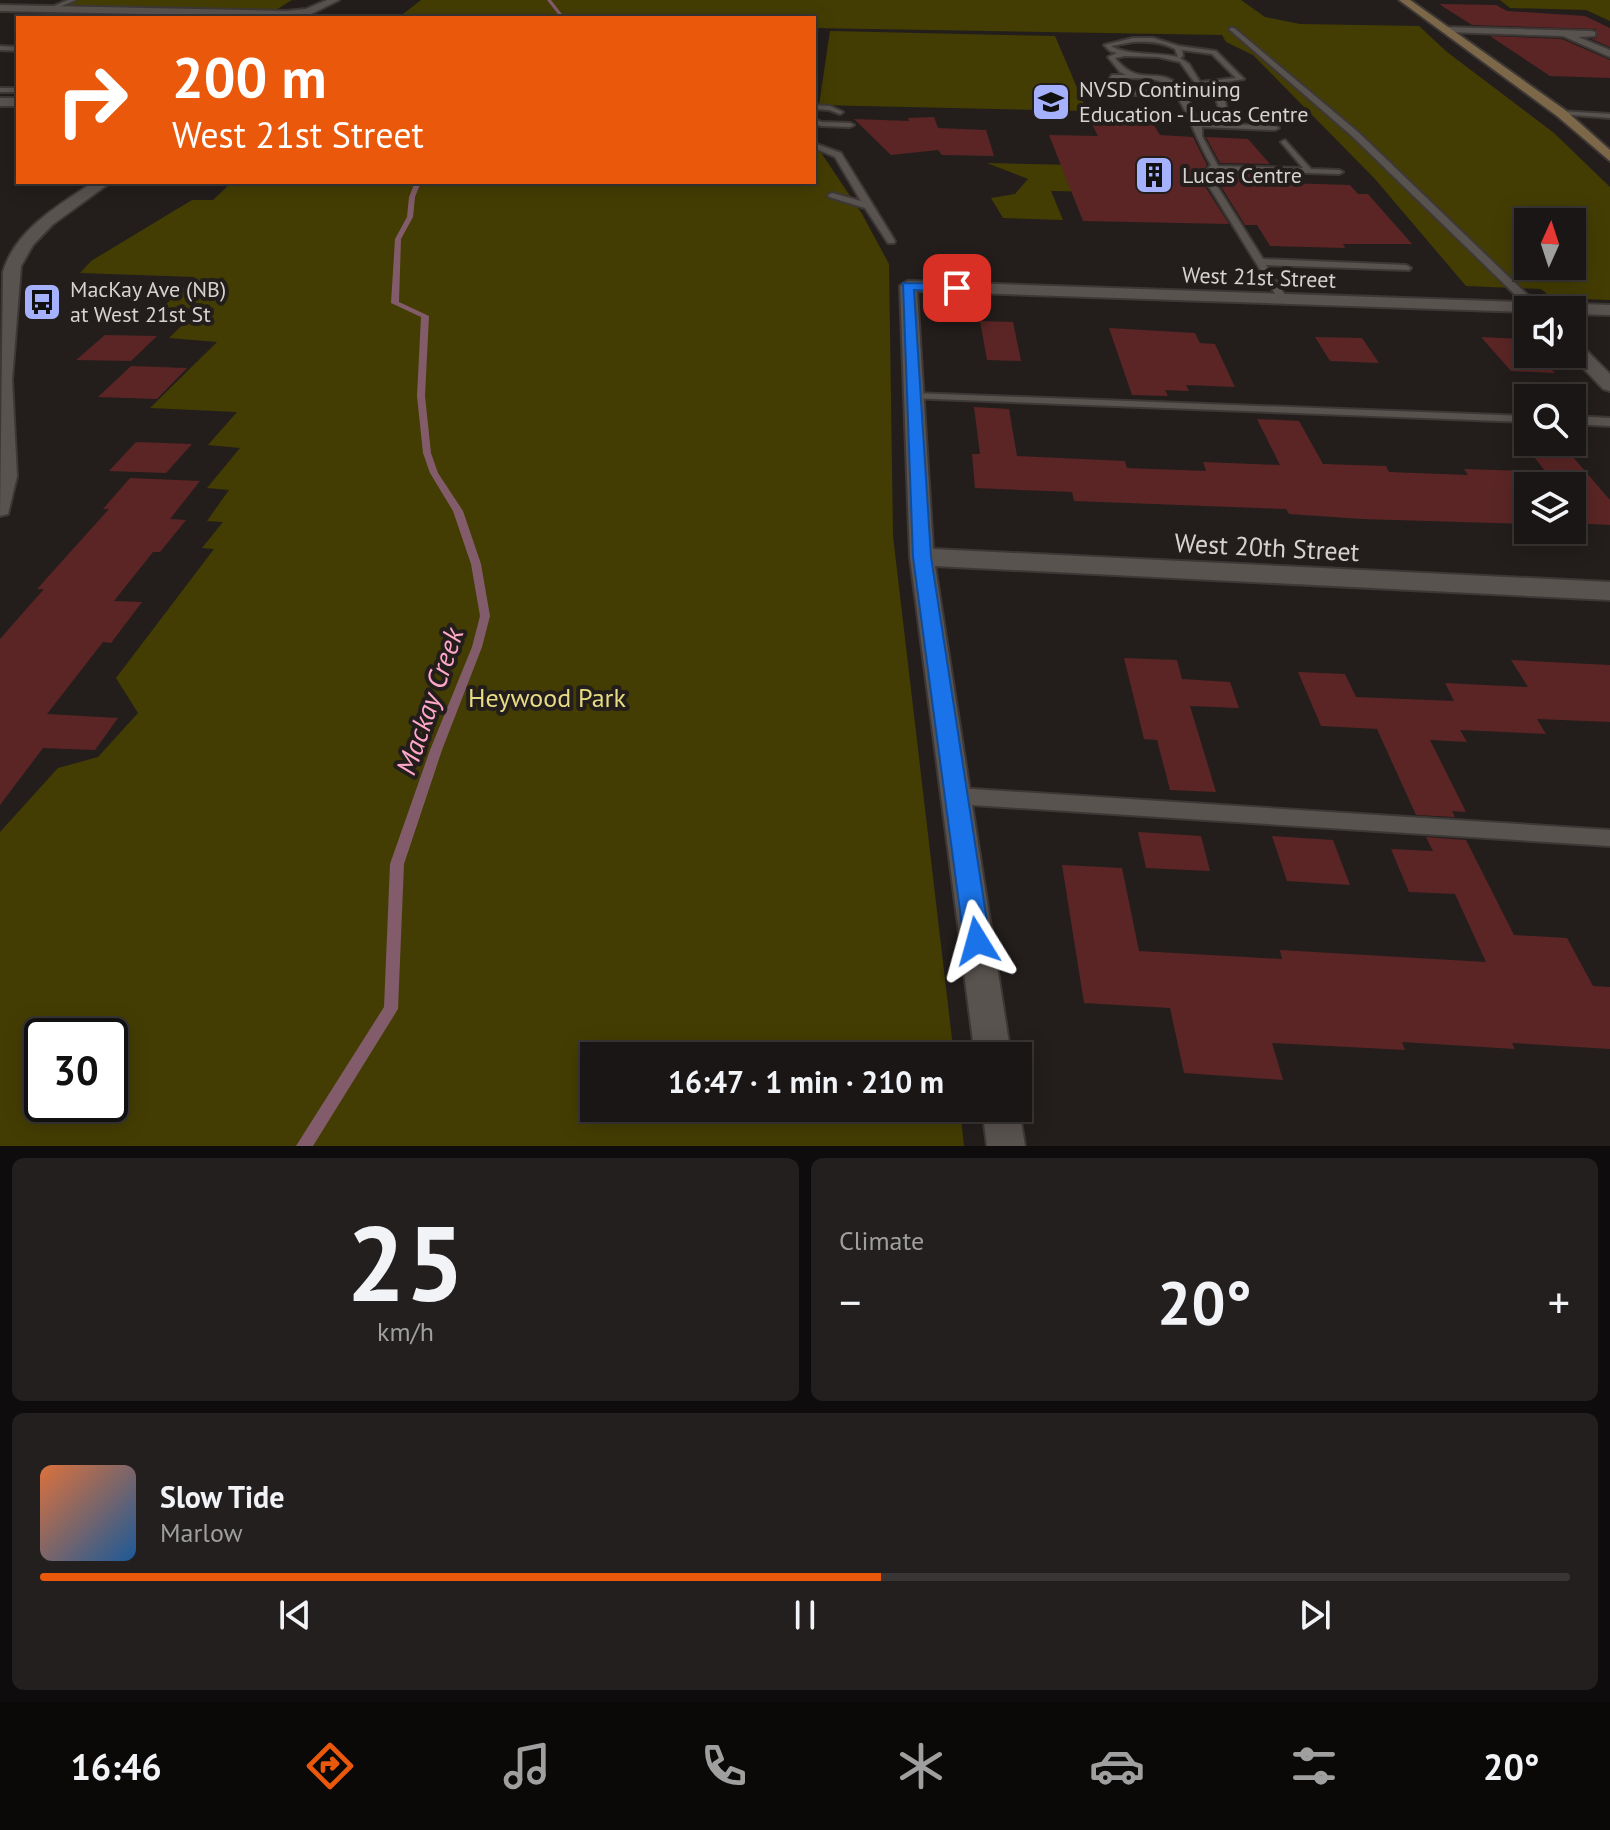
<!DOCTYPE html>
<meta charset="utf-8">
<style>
body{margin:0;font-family:"PT Sans",sans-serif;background:#231f1e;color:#f1f3f6;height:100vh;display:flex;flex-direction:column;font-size:30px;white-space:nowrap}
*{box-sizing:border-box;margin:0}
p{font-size:26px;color:#9f9fa0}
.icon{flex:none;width:44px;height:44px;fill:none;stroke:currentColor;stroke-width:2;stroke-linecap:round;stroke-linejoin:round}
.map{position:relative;height:1146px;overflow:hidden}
.details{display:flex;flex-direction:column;gap:12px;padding:12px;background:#0e0c0c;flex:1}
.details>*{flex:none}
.top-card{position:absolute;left:16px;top:16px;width:800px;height:168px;border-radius:0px;box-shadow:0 4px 20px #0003,0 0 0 2px #383534;background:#ea580c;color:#fff;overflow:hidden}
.needle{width:52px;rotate:3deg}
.fabs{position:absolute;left:1514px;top:208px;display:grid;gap:16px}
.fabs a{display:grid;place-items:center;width:72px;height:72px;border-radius:0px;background:#1a1615;box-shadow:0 4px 20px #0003,0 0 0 2px #383534;font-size:40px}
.speed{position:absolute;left:24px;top:1018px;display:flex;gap:16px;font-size:40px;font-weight:700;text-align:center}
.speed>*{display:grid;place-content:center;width:104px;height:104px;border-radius:50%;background:#1a1615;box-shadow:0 4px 20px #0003,0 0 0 2px #383534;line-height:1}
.speed .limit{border:4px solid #111;border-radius:12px;background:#fff;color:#111}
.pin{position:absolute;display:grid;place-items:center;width:68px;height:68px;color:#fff;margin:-34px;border-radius:16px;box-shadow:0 4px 12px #0006}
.me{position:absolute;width:88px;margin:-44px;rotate:352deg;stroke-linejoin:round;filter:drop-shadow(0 0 6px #0008)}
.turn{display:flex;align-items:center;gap:28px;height:168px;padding:0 24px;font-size:36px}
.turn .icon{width:104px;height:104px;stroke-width:2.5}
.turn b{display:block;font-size:56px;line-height:68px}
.big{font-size:60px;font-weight:700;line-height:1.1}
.details .widget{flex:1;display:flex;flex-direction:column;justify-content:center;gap:12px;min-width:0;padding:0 28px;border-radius:12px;background:#231f1e}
.details .dial{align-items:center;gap:0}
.dial b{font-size:104px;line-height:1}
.song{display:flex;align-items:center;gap:24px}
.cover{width:96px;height:96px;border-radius:12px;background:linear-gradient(135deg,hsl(20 70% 55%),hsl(210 70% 35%))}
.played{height:8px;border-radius:4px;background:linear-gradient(90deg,#ea580c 55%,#383534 55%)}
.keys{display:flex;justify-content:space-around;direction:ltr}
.heat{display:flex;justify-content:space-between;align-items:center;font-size:44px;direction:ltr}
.details .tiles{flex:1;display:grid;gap:12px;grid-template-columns:1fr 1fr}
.widget:last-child{grid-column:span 2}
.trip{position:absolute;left:580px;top:1042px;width:452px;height:80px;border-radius:0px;background:#1a1615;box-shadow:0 4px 20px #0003,0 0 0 2px #383534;font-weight:700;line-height:80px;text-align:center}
.menu{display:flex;height:128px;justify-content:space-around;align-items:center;background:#0a0908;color:#9f9fa0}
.menu .icon{width:56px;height:56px}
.menu .current{color:#ea580c}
.menu b{font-size:36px;color:#f1f3f6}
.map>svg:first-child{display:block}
</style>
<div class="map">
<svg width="1610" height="1146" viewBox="0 0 1610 1146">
<rect width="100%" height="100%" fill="#231e1c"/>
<path fill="#443d03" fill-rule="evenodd" d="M78,0H292L274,11L63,6Z
M421,0H1241L1265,17L1300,24L1419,26L1447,52L1554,133L1610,187V300L1552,298L1541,289L1466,286L1375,179L1253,55L1226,42L1222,35L814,28V18H398ZM1528,222H1572V266H1528Z
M1500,0H1610V21L1586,10L1510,8Z
M830,31L1055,36L1087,111L819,105Z
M814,142L862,214L889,264L893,536L954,1056H594V1108H960L964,1146H0V832L58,768L98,757L138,713L116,678L214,549L202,548L223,522L207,521L229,490L207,488L240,448L208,445L237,412L150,408L217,342L169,338L198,310L163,307L195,277L80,273L91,261L192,200H213L232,182H814ZM42,1036H110V1104H42Z
M987,163L1074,165L1115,192L1051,191L1063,220L1003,218L991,198L1015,194L1028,179Z"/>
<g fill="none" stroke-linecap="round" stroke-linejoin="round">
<path fill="#825c6a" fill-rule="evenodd" d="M547,0H551L565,18H561Z
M415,182H421L415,197L413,217L401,239L399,302L429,316L425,396L431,453L438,473L463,511L481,564L490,616L482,647L442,750L404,864L398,1009L313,1146H296L384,1007L390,864L430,750L472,647L480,616L471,564L453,511L430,473L423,453L417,396L421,317L391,303L395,239L407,217L409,197Z"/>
</g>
<path fill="#5b2525" d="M1439,4L1496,5L1507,11L1585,16L1610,28V47L1591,39L1597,38L1596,29L1472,25Z
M1490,36L1562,39L1610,60V78L1550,76Z
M934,117L938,128L986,130L994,156L942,155L938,150L891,155L854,119L909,121L908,118Z
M1123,122H1152L1160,135L1193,137L1207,165L1199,177L1229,224L1083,221L1049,135L1098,136L1092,124L1124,125Z
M1206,137L1248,139L1270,164L1220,163Z
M1215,173L1279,175L1286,183L1350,185L1358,194H1368L1412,244H1343L1345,248L1270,246L1257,225H1245L1214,175Z
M980,321L1013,322L1021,361L987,360Z
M1109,328L1195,333L1200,343L1215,344L1235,387L1186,385L1189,391L1165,390L1168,396L1132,395Z
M105,335L157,336L131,361L76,360Z
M1315,337L1362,338L1379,363L1330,361Z
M1481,337L1523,339L1528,344V354H1538L1555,373L1511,371Z
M131,366L187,368L157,399L98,397Z
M974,407L1009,409L1017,456L1125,461L1127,468L1206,471L1203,462L1280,465L1257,419L1299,421L1323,464L1386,466L1389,472L1468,475L1464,469L1528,471V524L1362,519L1289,514L1286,509L1074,501L1072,492L975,488L972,454H980Z
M136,442L192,444L166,473L109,471Z
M1522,442H1560L1610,500V525L1574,523L1572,486H1544L1532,471L1546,472Z
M130,478L200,481L170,519L186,520L160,552H153L114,601L142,602L111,643L103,642L47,714L118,718L95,750L43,748L0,805V639L44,589H37L109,509H103Z
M1124,658L1177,660L1182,679L1230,682L1239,708L1190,706L1216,792L1170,790L1157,740L1144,739Z
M1511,660L1610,665V722L1537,719L1546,734L1460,730L1467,742L1430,740L1466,812L1452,811L1455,817L1416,815L1377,729L1321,726L1298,672L1345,674L1356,697L1454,701L1445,683L1528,687Z
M1138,832L1201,836L1210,871L1146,868Z
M1272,836L1333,840L1350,885L1287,881Z
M1426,837L1466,840L1514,935L1567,938L1593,986L1610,987V1049L1512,1043L1515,1049L1402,1042L1405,1050L1272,1043L1283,1080L1184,1073L1170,1008L1084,1003L1062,865L1122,868L1139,951L1282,959L1280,950L1486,962L1455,894L1409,892L1391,849L1433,851Z"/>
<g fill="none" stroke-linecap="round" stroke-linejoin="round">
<defs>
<path id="lane" d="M68,0H76L52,10L47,9Z
M1230,28H1234L1358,132L1539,306V310H1531L1352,136L1230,30Z
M1133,38H1153L1179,46L1216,51L1244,79L1212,84L1225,100L1230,124L1275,126L1279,128L1275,130L1202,127V136L1218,166L1303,168L1281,142L1285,140L1311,169L1339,170L1343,172L1339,174L1214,170L1210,175L1263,259L1406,265L1411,268L1409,270L1266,265L1288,300L1280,302L1202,175L1211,165C1197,141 1191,120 1177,96L1091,94L1088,92L1091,90L1175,92C1162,73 1130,80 1110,78L1112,75H1126L1120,72L1108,57L1117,53L1110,51L1104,45ZM1133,42C1148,41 1162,42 1175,49L1178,57C1158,52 1127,56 1111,46ZM1182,50L1212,54L1236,78L1200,82L1189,64L1180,58L1183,56ZM1125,56L1158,57L1180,62L1195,83L1200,82L1215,95L1223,124L1200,123C1193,112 1187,93 1177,84C1157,66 1139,88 1115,58Z
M0,46L18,47V51L0,50Z
M0,88H18V92H0Z
M814,105L830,106L843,112L840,114L829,110L814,109Z
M1561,111L1610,114V118L1559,114Z
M814,119L822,122L850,123L854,125L850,127L821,126L814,124Z
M814,143L841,153L895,241L894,243H888L865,208L829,197L828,195L832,193L861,201L835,157L814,148Z
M913,393L1528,416V422L909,398V394Z
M1572,416L1610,418V426L1572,424Z
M957,788L1610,830V846L957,804L951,801L948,796L951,791Z"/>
<path id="street" d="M327,0H339L311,14L286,17L0,11V5L286,11L306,9Z
M1443,27L1591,31L1595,32V36L1578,37L1610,50V57L1563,36L1446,32Z
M0,98H18V106H0Z
M94,182H111L52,225L33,245L21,266L12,380L17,476L8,514L0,516L3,272C15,230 60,204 94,182Z
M908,281L1610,305V315L1572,314V310L1528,312L917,291L933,549L1610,582V600L935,566L1011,1056H975L910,557L900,286Z
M1572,341L1578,342L1610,374V391L1603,389L1570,354Z
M1018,1103L1025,1146H987L982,1108H1018Z"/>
<path id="secondary" d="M1399,0H1410L1565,110L1610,150V161L1557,116Z"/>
</defs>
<use href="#lane" stroke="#3d3836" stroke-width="4"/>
<use href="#street" stroke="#3d3836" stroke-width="4"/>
<use href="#secondary" stroke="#3d3836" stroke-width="4"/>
<use href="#lane" fill="#595350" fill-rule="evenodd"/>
<use href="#street" fill="#595350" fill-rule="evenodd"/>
<use href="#secondary" fill="#7d6749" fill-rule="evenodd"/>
</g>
<path fill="#1a73e8" stroke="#114b97" stroke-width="2" d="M903,283L957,284L964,288L957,292L914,290L931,557L990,941L986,950L977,954L968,950L964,941L913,557Z"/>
<defs>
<symbol id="school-square" viewBox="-11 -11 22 22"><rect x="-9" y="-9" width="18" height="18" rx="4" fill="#a5b1fc" stroke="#231e1c"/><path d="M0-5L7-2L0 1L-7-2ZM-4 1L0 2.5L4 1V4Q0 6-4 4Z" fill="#111"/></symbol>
<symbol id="building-square" viewBox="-11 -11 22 22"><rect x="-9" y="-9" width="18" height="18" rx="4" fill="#a5b1fc" stroke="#231e1c"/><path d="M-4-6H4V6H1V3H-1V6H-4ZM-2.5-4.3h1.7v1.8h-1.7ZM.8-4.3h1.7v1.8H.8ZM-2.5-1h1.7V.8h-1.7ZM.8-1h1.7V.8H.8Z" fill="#111"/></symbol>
<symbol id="bus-square" viewBox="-11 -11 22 22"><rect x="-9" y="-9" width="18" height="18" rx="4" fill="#a5b1fc" stroke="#231e1c"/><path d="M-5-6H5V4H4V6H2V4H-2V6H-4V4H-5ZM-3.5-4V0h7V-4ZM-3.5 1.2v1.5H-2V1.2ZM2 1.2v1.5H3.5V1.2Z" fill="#111"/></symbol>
</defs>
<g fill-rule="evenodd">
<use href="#school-square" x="1029" y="80" width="44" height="44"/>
<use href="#building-square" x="1132" y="153" width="44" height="44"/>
<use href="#bus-square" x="20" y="280" width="44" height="44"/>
</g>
<g text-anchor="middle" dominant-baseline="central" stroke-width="8" stroke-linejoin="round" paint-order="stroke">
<g font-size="22" fill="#d5d2d0" stroke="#231e1c" text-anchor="start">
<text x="1079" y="89">NVSD Continuing<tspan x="1079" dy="25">Education - Lucas Centre</tspan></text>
<text x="1182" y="175">Lucas Centre</text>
<text x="70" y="289">MacKay Ave (NB)<tspan x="70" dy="25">at West 21st St</tspan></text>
</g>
<g font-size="22" fill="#d5d2d0" stroke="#231e1c">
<text transform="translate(1259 277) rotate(2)">West 21st Street</text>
</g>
<g font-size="26" fill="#d5d2d0" stroke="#231e1c">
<text transform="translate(1267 547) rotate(3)">West 20th Street</text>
</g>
<g font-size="26" fill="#e7db83" stroke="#231e1c">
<text x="547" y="697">Heywood Park</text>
</g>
<g font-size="28" font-style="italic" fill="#ffa7c8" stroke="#231e1c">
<text transform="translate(429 701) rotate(-71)">Mackay Creek</text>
</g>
</g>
</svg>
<div class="fabs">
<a><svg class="needle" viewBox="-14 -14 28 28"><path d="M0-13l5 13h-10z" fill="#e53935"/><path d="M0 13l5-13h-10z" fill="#9f9fa0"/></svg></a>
<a><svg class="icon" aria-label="sound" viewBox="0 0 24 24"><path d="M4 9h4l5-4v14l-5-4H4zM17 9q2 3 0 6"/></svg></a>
<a><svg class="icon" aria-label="search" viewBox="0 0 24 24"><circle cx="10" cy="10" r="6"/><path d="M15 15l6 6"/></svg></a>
<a><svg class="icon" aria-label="layers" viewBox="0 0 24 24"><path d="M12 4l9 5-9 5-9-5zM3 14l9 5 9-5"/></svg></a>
</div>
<div class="speed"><div class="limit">30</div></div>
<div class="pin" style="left:957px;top:288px;background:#d93025"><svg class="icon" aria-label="arrive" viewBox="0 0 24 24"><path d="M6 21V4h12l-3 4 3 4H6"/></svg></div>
<svg class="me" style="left:977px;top:941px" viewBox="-20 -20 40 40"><path d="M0-17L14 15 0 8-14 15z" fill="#1a73e8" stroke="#fff" stroke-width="4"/></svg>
<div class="trip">16:47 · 1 min · 210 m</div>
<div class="top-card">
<div class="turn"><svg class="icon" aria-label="right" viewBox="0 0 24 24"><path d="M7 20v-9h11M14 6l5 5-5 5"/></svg><div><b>200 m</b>West 21st Street</div></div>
</div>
</div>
<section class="details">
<div class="tiles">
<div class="widget dial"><b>25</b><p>km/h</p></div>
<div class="widget"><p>Climate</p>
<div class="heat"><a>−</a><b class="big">20°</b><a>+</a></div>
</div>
<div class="widget">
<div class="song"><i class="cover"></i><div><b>Slow Tide</b><p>Marlow</p></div></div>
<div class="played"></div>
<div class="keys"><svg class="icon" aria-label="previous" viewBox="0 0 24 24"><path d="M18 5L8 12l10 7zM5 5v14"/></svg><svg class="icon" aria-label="pause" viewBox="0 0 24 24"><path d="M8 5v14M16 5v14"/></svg><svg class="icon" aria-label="next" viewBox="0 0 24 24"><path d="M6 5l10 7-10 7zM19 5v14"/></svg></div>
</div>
</div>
</section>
<nav class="menu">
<b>16:46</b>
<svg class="icon current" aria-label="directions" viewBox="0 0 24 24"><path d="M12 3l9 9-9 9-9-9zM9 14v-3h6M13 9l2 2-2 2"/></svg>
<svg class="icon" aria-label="music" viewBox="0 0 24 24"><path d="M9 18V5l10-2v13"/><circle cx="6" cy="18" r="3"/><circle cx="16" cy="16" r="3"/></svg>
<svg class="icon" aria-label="phone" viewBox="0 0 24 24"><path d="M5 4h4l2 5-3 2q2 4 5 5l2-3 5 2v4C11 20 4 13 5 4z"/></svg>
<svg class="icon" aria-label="climate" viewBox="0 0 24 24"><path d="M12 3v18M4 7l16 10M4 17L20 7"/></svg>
<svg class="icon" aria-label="car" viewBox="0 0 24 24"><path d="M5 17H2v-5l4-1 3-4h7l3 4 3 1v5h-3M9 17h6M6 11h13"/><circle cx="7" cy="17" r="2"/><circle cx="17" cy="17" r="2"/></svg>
<svg class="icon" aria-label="filters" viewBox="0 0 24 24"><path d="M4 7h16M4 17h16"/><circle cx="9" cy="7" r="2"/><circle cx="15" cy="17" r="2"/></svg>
<b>20°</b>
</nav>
